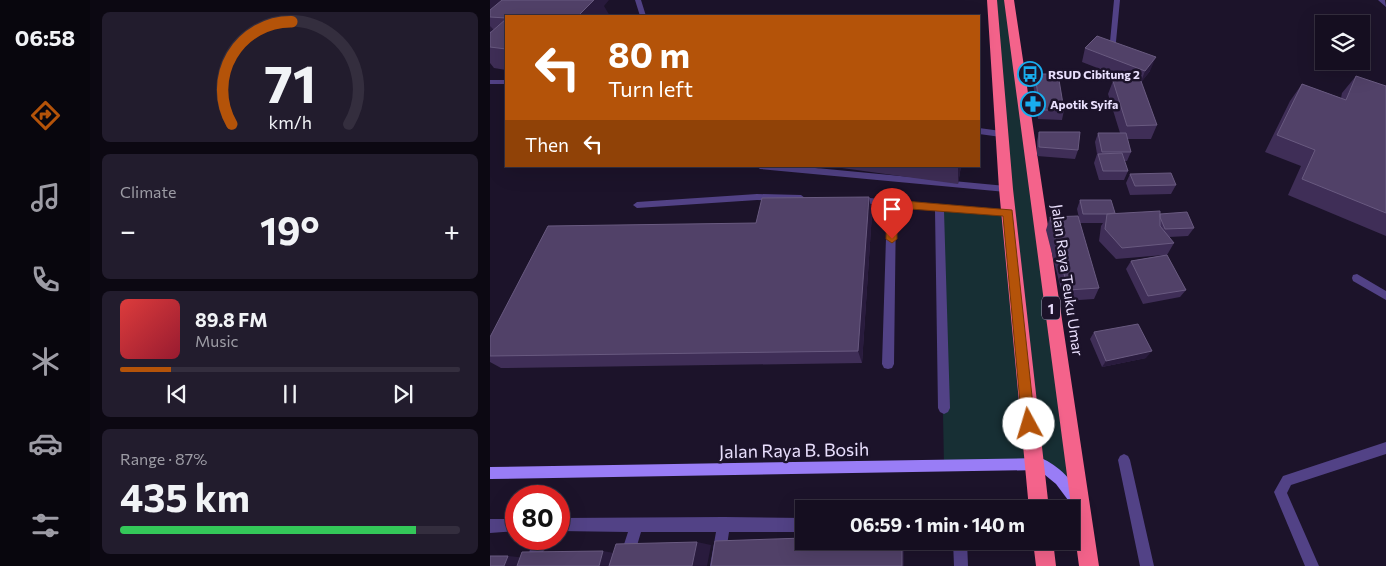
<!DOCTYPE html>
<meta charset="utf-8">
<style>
body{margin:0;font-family:Commissioner,sans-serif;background:#221c2d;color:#f1f3f6;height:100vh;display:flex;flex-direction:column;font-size:19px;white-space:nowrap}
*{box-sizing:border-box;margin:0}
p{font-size:16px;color:#9d9ca5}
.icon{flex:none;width:28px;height:28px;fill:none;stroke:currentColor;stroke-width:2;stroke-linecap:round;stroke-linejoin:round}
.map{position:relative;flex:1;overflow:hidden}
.details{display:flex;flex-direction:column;gap:12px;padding:12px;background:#0c0812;width:400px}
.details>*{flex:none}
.hud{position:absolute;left:15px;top:15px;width:475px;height:152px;border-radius:0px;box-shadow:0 5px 20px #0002,0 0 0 1px #342e3e;background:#b45309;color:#fff;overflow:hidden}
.controls{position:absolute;left:825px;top:15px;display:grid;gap:10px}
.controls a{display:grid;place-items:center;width:55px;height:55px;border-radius:0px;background:#150e20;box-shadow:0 5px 20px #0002,0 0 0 1px #342e3e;font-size:25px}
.speed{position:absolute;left:15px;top:485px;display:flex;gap:10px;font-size:25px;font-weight:700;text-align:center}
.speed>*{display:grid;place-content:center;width:65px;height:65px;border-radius:50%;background:#150e20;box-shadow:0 5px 20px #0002,0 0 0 1px #342e3e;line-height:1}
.speed .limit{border:8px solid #d22;background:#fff;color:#111}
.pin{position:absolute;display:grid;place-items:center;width:42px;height:42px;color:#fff;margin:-51px -21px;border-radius:50% 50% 50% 0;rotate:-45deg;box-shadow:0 0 5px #0007}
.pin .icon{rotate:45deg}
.me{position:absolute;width:55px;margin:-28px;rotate:354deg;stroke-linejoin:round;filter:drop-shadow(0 0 4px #0008)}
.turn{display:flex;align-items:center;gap:18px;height:105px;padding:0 20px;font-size:22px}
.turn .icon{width:65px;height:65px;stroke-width:2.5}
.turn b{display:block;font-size:35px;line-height:42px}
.then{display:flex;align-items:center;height:48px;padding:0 20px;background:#0003;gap:10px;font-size:19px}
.big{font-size:38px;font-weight:700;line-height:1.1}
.details .card{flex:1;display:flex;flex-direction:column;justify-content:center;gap:8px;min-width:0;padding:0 18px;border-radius:8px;background:#221c2d}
.details .dial{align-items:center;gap:0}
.dial svg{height:130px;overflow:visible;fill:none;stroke:#342e3e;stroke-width:7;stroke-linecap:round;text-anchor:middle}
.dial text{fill:#f1f3f6;stroke:none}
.song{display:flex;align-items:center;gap:15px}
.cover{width:60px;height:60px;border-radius:8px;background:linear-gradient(135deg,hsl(0 70% 55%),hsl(350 70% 35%))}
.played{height:5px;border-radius:2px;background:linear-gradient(90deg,#b45309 15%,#342e3e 15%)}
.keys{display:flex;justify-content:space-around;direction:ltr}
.heat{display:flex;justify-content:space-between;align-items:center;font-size:28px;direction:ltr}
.charge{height:8px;border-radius:4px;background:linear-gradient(90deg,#34c759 87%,#342e3e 0)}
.trip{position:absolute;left:305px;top:500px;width:285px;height:50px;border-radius:0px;background:#150e20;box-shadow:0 5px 20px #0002,0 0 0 1px #342e3e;font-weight:700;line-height:50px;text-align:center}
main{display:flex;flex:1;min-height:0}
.menu{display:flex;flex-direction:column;width:90px;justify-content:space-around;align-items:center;background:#08060d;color:#9d9ca5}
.menu .icon{width:35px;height:35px}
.menu .current{color:#b45309}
.menu b{font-size:22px;color:#f1f3f6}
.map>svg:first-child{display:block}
</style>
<main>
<nav class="menu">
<b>06:58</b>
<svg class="icon current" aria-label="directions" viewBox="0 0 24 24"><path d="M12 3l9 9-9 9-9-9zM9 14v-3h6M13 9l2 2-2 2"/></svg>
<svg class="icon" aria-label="music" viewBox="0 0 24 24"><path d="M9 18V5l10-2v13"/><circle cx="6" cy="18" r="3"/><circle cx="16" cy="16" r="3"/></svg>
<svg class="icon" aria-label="phone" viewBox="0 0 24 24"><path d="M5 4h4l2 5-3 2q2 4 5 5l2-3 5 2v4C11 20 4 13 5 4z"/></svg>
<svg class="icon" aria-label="climate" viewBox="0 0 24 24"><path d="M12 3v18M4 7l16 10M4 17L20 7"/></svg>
<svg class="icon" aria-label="car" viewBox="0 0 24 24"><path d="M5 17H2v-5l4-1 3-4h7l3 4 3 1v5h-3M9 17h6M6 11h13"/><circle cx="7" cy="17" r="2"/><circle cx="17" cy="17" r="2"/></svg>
<svg class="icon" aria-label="filters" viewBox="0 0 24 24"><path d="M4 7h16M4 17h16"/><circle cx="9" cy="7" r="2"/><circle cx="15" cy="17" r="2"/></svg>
</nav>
<section class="details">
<div class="card dial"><svg viewBox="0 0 100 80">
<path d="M14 69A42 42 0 1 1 86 69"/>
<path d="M14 69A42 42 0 0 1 51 6" stroke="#b45309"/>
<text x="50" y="56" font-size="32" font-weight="700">71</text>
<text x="50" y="72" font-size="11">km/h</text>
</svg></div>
<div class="card"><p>Climate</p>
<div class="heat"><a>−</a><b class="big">19°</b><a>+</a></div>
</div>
<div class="card">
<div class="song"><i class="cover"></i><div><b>89.8 FM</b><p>Music</p></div></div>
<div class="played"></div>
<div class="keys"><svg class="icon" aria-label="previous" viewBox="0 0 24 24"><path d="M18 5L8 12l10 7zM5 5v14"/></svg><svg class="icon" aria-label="pause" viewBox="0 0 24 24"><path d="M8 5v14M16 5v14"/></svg><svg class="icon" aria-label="next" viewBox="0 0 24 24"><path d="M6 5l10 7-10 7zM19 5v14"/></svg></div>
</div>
<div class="card"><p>Range · 87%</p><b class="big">435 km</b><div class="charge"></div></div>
</section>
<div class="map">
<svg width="896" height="566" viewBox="0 0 896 566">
<rect width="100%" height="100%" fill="#1c132a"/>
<path fill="#172f34" d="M502,0H519L590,506L562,470L454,465L449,207L517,213Z"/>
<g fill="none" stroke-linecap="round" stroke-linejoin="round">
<path fill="#524286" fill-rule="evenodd" d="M145,0H151L156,16H150Z
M624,0H630L625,52L622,54L619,52Z
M0,80H16V84H0Z
M489,128L511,131L515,134L511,137L489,134Z
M266,166H305L516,186L520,189L516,192L270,169Z
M267,194L311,195L315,198L311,201L267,200L147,208L143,205L147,202Z
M368,197L518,210L523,213L518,216L454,211L460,408L458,412L454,414L450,412L448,408L445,210L406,207L404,364L402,368L398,369L394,368L392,364L397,206L365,202L364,200L365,198Z
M867,274L896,291V300L863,281L862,278L863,275Z
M896,442V454L801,485L797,493L829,566H815L784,492L793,476Z
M634,454L638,456L640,460L664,566H650L628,460L630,456Z
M234,517L314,518V532H239L234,566H220L226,532H151L141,566H127L138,532L69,531V518Z
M0,519H26V531L0,533Z
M44,539H58L48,566H34Z
M463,541H477L478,566H464Z"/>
<path fill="#524286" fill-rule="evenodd" d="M888,0H895L896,7Z"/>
<path fill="#997df6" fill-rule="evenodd" d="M551,458C568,465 585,482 592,499L591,504L586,505L581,504L566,484L549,470L0,479V467Z"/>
<path fill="#f4638b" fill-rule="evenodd" d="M497,0H507L523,189L559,509H539L509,189Z
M514,0H524L609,566H589Z
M543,541H563L566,566H546Z"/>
</g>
<path fill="#3f2e57" d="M0,0L114,6L16,16V70L4,68L0,63V33L1,32H0Z
M595,48L660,71L651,82L667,125L661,139H637L641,152L637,161H634L638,171L634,180H609L604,163L607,154L605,142L608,133H630L618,94L623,81H641L592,62Z
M545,74L574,110L572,120L548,119L543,83Z
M866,76L896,86V236L798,195L811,166L775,152L800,101L812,84L851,98L852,93Z
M549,132L588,150L585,159L547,156V141Z
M313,166H332L331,169Z
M351,166H471L468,184L352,168Z
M640,174L686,185L681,194L640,195L636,183Z
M379,197L382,213L372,363L11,368L0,362V356L266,223Z
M590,200L625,213L670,214L704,228L698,236L679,237L684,243L677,255L696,290L690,297L653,304L636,269L641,261L674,255L626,259L609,241L611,226L613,223H590L587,209Z
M560,217L609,288L604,299L574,301L556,230Z
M604,332L656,358L612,367L600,339Z"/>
<path fill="#291b3d" d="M0,0H22L0,17Z
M94,0H119L114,6L120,16H88Z
M0,26L4,30L1,32L0,31Z
M666,57L660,71L650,84L655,71Z
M468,166H471L468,184Z
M379,197L382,213L372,363L368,351Z
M662,351L656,358L612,367L616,361Z
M412,541H414V566H412Z
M207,542L221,545L217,566H202Z
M113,551L129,554L125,566H109Z
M18,556L37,558L35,566H14Z"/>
<path fill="#514168" stroke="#695a80" d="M12,0H104L88,16H16V18L0,17V10Z
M16,19V49L0,47V33Z
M607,36L666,57L655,71L595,48Z
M545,74H568L574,110H550Z
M866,76L896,86V213L812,179L825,150L787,135L812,84L856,100Z
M623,81H651L667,125L637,126Z
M549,132H590L588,150L549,147Z
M608,133H636L641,152H612Z
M632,153L638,171H613L608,154Z
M681,173L686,185L645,186L640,174Z
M379,197L368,351L0,356V337L58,226L266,223L272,198Z
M590,200H621L625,213L617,214H593Z
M670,211V226L684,243L632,248L615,229L617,214Z
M697,212L704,228L675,229L670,217V214Z
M588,216L609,288L578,290L560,217Z
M677,255L696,290L658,296L641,261Z
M648,324L662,351L616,361L604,332Z
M314,538V541H412V566H221L225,541Z
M207,542L202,566H119L126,544Z
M113,551L109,566H27L32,552Z
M0,556H18L14,566H0Z"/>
<path fill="#b45309" stroke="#753606" d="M402,200L522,210L545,424L544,428L539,430L534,428L532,424L513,216L407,208V239L402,243L396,239L397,204Z"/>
<defs>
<symbol id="bus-ring" viewBox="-11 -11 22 22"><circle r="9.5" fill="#1c132a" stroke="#19adee" stroke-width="1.5"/><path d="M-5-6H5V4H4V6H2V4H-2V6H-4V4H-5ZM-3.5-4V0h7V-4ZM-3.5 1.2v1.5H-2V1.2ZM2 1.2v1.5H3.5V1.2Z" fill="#19adee"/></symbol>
<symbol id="pharmacy-ring" viewBox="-11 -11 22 22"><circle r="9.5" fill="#1c132a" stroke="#19adee" stroke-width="1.5"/><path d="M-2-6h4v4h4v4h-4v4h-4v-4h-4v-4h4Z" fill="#19adee"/></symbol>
</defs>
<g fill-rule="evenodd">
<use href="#bus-ring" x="526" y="60" width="28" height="28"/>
<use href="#pharmacy-ring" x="529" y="90" width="28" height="28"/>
</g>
<g text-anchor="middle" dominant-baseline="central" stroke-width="5" stroke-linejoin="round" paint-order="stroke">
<g font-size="12" font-weight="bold" fill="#e9dffd" stroke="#1c132a" text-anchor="start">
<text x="558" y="74">RSUD Cibitung 2</text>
<text x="560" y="104">Apotik Syifa</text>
</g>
<rect fill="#1c132a" stroke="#aca2be" stroke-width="1" x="552" y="296.5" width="18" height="23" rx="4"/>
<g font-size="14" font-weight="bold" fill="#e9dffd">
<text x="561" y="308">1</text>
</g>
<g font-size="15" fill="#e9dffd" stroke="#1c132a">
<text transform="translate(578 280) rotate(82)">Jalan Raya Teuku Umar</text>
</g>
<g font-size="18" fill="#e9dffd" stroke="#1c132a">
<text transform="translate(304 450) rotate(-1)">Jalan Raya B. Bosih</text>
</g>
</g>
</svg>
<div class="controls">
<a><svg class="icon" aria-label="layers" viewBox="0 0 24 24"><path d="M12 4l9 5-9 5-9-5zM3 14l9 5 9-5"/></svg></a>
</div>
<div class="speed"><div class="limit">80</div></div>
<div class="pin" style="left:402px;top:239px;background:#d93025"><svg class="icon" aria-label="arrive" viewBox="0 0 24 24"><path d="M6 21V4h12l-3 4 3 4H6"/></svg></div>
<svg class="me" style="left:539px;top:424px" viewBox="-20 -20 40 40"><circle r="19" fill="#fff"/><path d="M0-13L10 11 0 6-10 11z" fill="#b45309"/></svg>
<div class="trip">06:59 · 1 min · 140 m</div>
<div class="hud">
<div class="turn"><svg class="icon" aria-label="left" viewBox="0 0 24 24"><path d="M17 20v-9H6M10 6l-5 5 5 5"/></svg><div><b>80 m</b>Turn left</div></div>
<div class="then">Then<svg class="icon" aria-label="left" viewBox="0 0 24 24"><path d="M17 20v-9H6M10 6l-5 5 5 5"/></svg></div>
</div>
</div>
</main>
